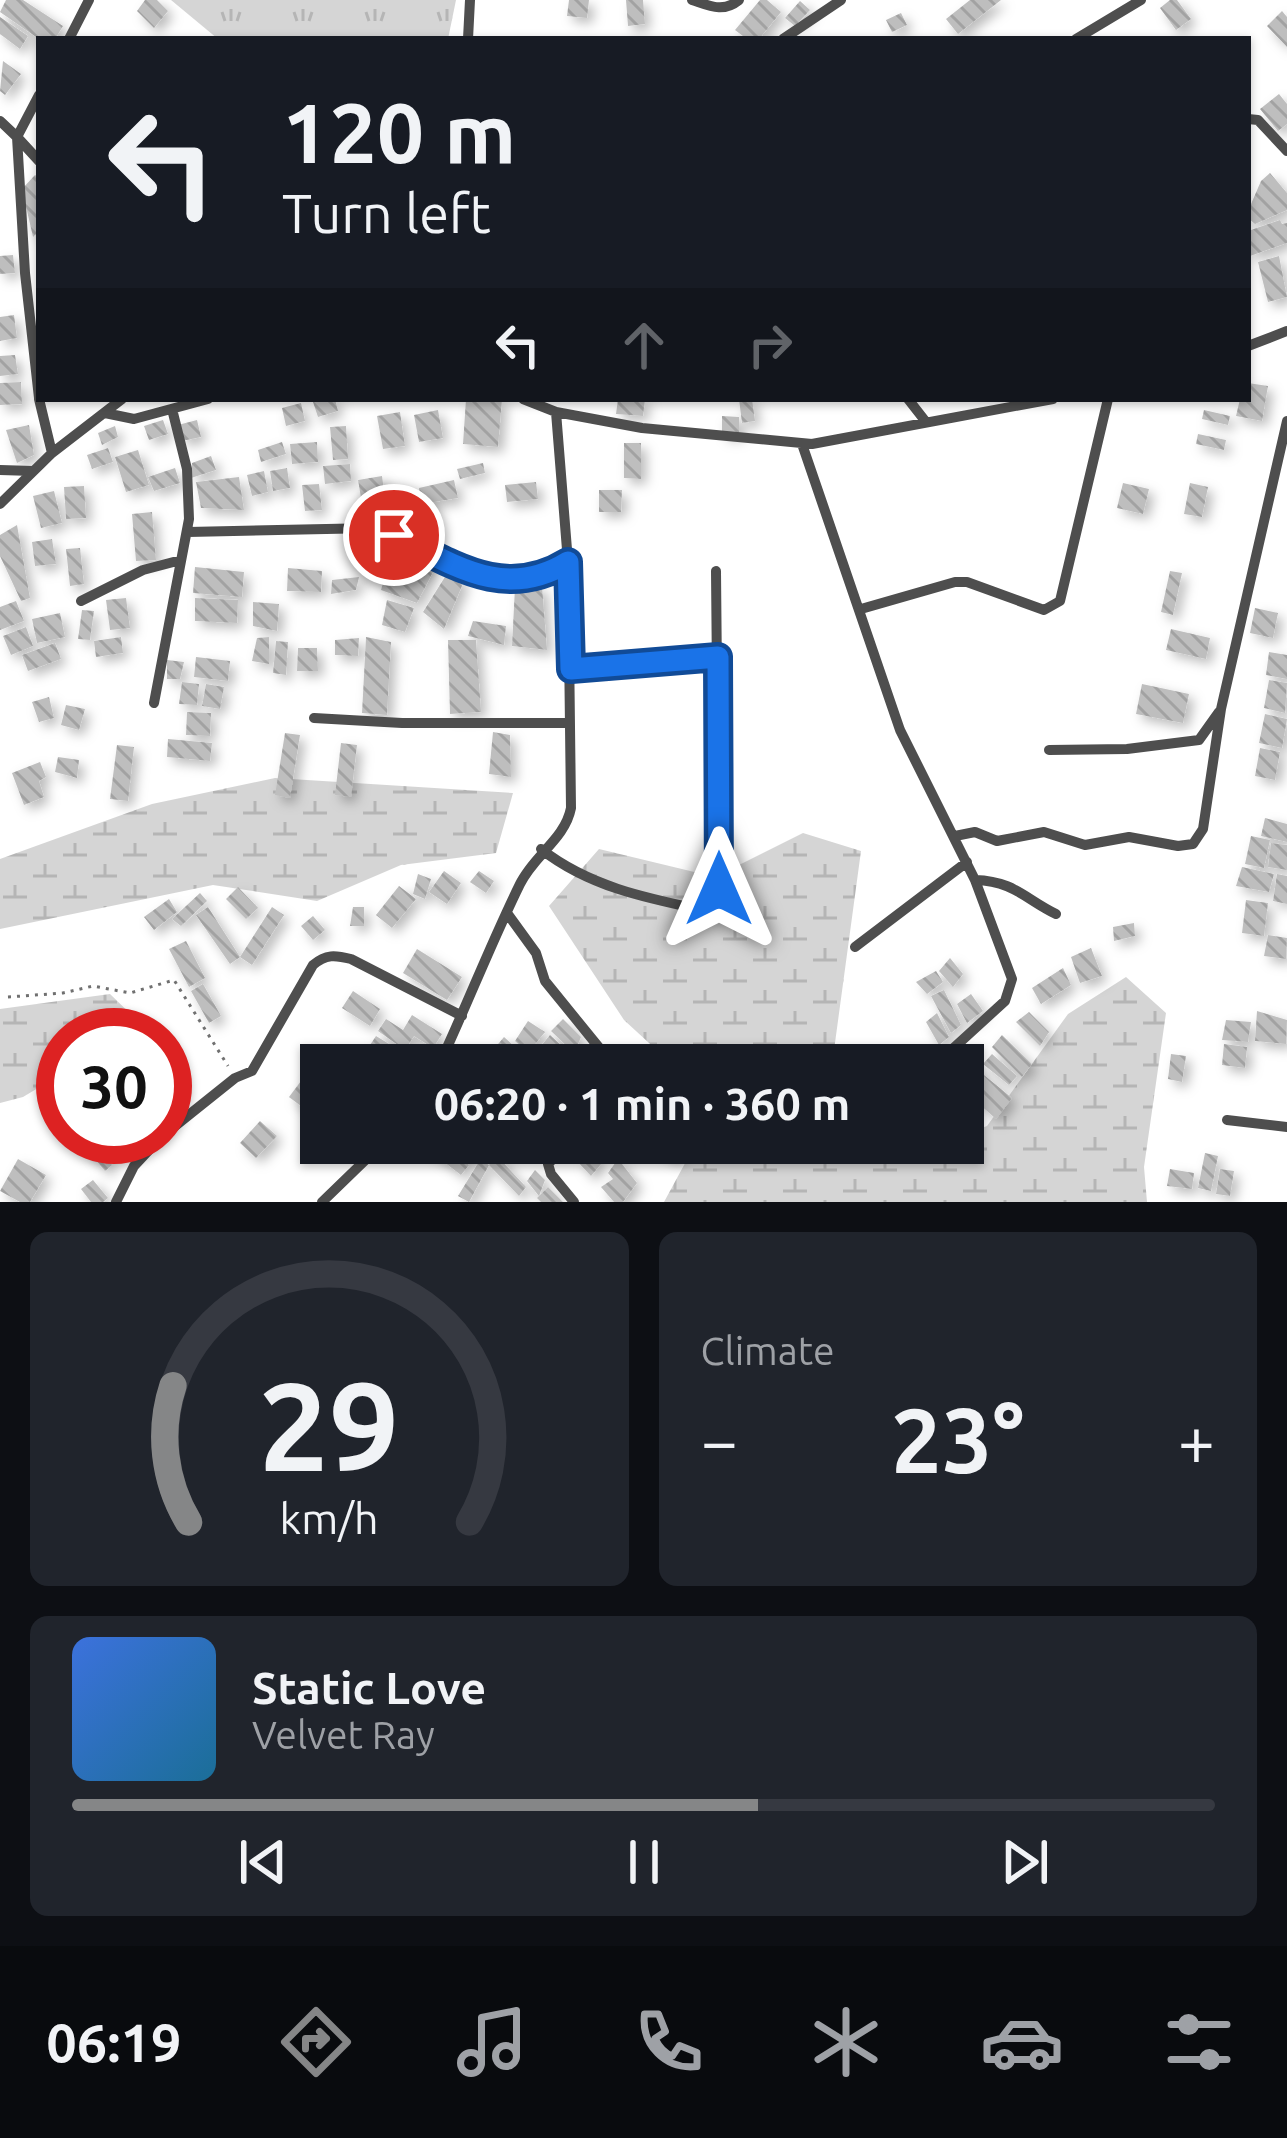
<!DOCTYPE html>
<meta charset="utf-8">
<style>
body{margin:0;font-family:Ubuntu,sans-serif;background:#20242c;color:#f1f3f6;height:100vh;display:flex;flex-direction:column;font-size:45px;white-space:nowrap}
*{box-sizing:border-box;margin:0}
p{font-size:39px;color:#9ea1a6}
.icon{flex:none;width:66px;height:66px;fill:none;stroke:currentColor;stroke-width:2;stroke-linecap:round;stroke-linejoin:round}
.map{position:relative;height:1202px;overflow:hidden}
.sheet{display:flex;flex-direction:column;gap:30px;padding:30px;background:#0d0f14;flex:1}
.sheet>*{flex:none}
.guide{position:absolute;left:36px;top:36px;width:1215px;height:366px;border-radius:0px;box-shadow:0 3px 9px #0004;background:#171b24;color:#f1f3f6;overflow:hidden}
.speed{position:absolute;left:36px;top:1008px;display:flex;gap:24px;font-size:60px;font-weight:700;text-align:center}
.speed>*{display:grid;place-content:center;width:156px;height:156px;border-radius:50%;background:#171b24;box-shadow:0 3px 9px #0004;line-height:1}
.speed .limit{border:18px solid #d22;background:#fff;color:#111}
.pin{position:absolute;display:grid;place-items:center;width:102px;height:102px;color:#fff;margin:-51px;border:6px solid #fff;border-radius:50%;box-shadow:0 3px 12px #0007}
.me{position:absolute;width:132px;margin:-66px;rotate:0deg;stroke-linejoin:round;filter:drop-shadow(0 0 9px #0008)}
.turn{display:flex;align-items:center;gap:42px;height:252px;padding:0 48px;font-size:54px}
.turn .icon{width:156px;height:156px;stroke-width:2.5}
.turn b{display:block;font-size:84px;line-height:102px}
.lanes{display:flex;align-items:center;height:114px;padding:0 48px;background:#0003;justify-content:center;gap:60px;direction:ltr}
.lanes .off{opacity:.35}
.big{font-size:90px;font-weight:600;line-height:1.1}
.sheet .tile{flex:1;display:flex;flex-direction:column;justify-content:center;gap:18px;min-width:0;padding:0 42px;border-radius:18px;background:#20242c}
.sheet .dial{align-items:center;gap:0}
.dial svg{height:312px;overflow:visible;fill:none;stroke:#363941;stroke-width:7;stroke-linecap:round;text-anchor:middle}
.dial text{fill:#f1f3f6;stroke:none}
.song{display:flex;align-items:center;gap:36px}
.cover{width:144px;height:144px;border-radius:18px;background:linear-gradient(135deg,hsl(220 70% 55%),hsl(200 70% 35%))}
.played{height:12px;border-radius:6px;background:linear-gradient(90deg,#858687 60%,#363941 60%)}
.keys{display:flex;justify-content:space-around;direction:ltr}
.heat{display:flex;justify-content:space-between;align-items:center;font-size:66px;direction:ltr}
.sheet .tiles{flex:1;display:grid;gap:30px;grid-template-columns:1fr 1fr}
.tile:last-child{grid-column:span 2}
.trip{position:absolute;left:300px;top:1044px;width:684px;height:120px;border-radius:0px;background:#171b24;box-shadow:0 3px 9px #0004;font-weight:600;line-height:120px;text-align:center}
.dock{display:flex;height:192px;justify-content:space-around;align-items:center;background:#090b0e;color:#9ea1a6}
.dock .icon{width:84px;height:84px}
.dock .active{color:#858687}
.dock b{font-size:54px;color:#f1f3f6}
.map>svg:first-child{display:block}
</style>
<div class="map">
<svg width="1287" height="1202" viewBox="0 0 1287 1202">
<defs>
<pattern id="grass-tufts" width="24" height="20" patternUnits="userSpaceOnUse" patternTransform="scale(3)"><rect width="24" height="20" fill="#d5d5d5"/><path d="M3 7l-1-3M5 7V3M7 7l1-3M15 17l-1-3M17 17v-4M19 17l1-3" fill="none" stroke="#b5b5b5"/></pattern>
<pattern id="wetland-marsh" width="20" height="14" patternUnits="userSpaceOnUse" patternTransform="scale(3)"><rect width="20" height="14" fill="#d5d5d5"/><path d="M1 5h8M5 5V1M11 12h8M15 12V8" fill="none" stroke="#b5b5b5"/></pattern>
<pattern id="building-back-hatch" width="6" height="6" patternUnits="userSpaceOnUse" patternTransform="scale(3)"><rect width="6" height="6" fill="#bebebe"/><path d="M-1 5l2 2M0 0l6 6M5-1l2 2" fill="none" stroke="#a2a2a2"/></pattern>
<filter id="shadow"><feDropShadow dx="5.5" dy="5.5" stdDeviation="6" flood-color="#0004"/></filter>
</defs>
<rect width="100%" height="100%" fill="#fff"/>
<path fill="url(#grass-tufts)" d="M171,0H456L448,39H218Z"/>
<path fill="url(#wetland-marsh)" d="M275,778L513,793L496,853L401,865L317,901L213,885L0,929V859L152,804Z
M803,833L861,851L832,1065H673L624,1020L549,906L599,849L715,877Z
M1126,977L1166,1013L1144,1167L1147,1202H664L696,1143H890L904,1157L942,1143H963V1135L987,1126L1068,1014Z
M110,994L142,1025L125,1035H63V1073L23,1097L0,1103V1009Z"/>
<path fill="url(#building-back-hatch)" filter="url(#shadow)" d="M6,0H23L63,26L55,39H39L0,12Z
M145,0H157L168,11L154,28L137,11Z
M569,0H589L587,18L567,16Z
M626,0H643L645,24L628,26Z
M760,0H767L781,12L759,39H747L735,30Z
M970,0H1001L958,34L946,19Z
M1170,0H1177L1191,19L1176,30L1160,8Z
M800,1L810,10L795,26L785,18Z
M1282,11L1287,17V47L1267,26Z
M901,13L907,25L892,32L886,20Z
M0,17L28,36L20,49L0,34Z
M3,61L21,74L5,95L0,91Z
M1279,94L1287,104V124L1278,131L1260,109Z
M1270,173L1287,193V210L1255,224L1248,218V211L1261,181Z
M35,175L39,178V231L33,237L22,189Z
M1280,220L1282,224L1287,223V243L1250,256L1248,231Z
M13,255L15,273L0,274V256Z
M1279,256L1287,297L1268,302L1258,262Z
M14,315L17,338L0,341V317Z
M15,355L18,374L0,376V356Z
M21,382L22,404L0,405V383Z
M1248,383L1268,386L1262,421L1236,416L1240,399H1248Z
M312,399H335L338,411L318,417Z
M466,399H502L498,447L463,444Z
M618,399H645L643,416L616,414Z
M739,399H752L755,421L742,423Z
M301,403L305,421L286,426L282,408Z
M438,410L443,438L419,442L414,415Z
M1204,410L1230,416L1228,425L1202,419Z
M400,412L405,446L383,449L377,416Z
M722,416L739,417V435H722Z
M163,420L168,434L149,440L144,426Z
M197,420L201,437L182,441L178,425Z
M29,425L34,455L17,463L6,430Z
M115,426L118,437L102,445L98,433Z
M346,426L348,459L333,460L330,427Z
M1198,434L1226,440L1224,450L1196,444Z
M282,442L286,454L261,462L258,450Z
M317,442L318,462L292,464L290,444Z
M624,443H641V479L624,478Z
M108,448L113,462L92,469L87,455Z
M138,450L149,485L126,492L115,457Z
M211,456L216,470L191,478L192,463Z
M483,463L485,473L460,479L457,469Z
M350,464L351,481L325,484L323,466Z
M175,468L180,483L154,491L148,477Z
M287,468L290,488L273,491L270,471Z
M264,471L268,492L252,496L247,475Z
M382,476L386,506L363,510L358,480Z
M239,477L244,510L201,508L196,482Z
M454,480L458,498L422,504L419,488Z
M536,482L538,499L507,502L505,485Z
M1123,483L1149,489L1143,514L1117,508Z
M1190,483L1208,487L1202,517L1184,514Z
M319,484L322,510L305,511L302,485Z
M84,486L86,518L66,519L64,487Z
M599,490H622L621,512H599Z
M54,491L62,523L41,528L33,496Z
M152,512L156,560L136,561L132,514Z
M17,525L30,598L21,601L0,556V535Z
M52,539L56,564L35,566L32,542Z
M395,541L436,566L417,603L381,590Z
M80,548L84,584L70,586L66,549Z
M195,567L244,572L242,597L193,593Z
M288,568L322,571L321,592L287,591Z
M1170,571L1182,573L1173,615L1161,612Z
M448,572L464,581L444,629L423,612Z
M359,577L356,590L331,594L332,580Z
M542,586L547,650L512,646L515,587Z
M126,598L130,628L110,630L106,600Z
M195,598L238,600L237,623L195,621Z
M387,600L414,608L405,632L382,625Z
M16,601L24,621L0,630V607Z
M253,602L279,604L277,631L253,626Z
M1255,608L1278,613L1273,638L1250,633Z
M82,610L94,611L90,640L78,639Z
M60,613L65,637L37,643L32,619Z
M473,621L506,626L504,645L468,636Z
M26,627L33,646L11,655L3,636Z
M1171,629L1210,638L1206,659L1166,650Z
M121,637L123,653L96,657L94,641Z
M269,637V664L252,661L257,638Z
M366,637L391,642L387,715L362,713Z
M359,638L358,656L335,655V640Z
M448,640H476L481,712L450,714Z
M276,641L288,642L286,675L273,673Z
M55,643L61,659L28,671L22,655Z
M298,648H317L318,671H297Z
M1269,652L1287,655V679L1266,675Z
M196,657L230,661L228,681L194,677Z
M167,660L184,662L180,679H167Z
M1269,680L1287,683L1285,713L1264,708Z
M182,682L199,684L197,705L179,704Z
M206,684L224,687L220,709L202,706Z
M1142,684L1189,694L1183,723L1136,714Z
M49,697L54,718L39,722L32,702Z
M66,705L85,709L79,730L61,725Z
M187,712L211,713L210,736L186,735Z
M1265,714L1287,719L1282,748L1259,743Z
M493,732L510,735L511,777L489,774Z
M285,733L300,735L290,798L275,795Z
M168,739L212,743L210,761L167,757Z
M341,743L357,745L351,797L335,795Z
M117,745L134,747L128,801L110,799Z
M1260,748L1280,752L1275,780L1255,776Z
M58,757L79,760L77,778L55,772Z
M40,762L46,777L39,781L44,797L24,805L12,773Z
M1265,818L1287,824V842L1261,836Z
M1251,836L1270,840L1264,868L1245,864Z
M1271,843L1287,845V870L1268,867Z
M1242,867L1274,874L1269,892L1236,886Z
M444,871L461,883L447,904L429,892Z
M479,871L494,881L486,893L470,882Z
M418,874L431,879L425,899L413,894Z
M1277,874L1287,876V904L1273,901Z
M399,886L416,899L392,928L376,915Z
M238,887L258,908L246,919L226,899Z
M200,893L207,901L181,926L172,919Z
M169,899L177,912L154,930L144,917Z
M1246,900L1268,903L1264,936L1242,933Z
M208,907L240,957L230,964L196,915Z
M272,907L284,915L252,965L240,957Z
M353,907H364V926H350Z
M313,916L325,930L313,940L301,926Z
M1134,923L1135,936L1114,941L1113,927Z
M1268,935L1287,938L1286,959L1264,956Z
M186,941L205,978L189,987L169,949Z
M1091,948L1102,976L1080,983L1071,957Z
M417,949L462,977L447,1000L403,973Z
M950,958L963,974L953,987L939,971Z
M1063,968L1071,985L1041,1004L1032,988Z
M936,971L943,982L927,994L916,982Z
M203,984L221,1016L209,1023L191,991Z
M944,990L961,1025L951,1033L931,996Z
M353,991L380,1009L370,1026L342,1008Z
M971,994L983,1011L967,1023L957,1004Z
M1257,1011L1287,1020L1286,1044L1255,1041Z
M1029,1012L1049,1032L1040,1046L1016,1022Z
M937,1013L949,1037L939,1045L926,1022Z
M412,1015L442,1034L433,1048L414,1036L405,1050L378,1031L386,1019L403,1030Z
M563,1019L581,1037L574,1053L551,1031Z
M1226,1020L1251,1022L1248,1042L1222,1040Z
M528,1021L545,1032L528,1053L515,1041Z
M550,1035L582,1065H558L541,1046Z
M1002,1035L1032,1064L1022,1077L992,1047Z
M376,1036L394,1047L384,1063L368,1048Z
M504,1037L525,1056L517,1065H486L483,1062Z
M1224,1044L1247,1047L1245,1068L1222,1065Z
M992,1054L1017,1076L1009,1085L983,1064Z
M1171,1054L1186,1056L1182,1082L1168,1079Z
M973,1066L1012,1098L996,1119L963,1089V1079Z
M307,1073L321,1087L305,1109L289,1097Z
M260,1121L277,1136L256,1158L240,1143Z
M92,1140L112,1165L105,1171L84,1146Z
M431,1143H442L469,1165L461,1175L426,1148Z
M444,1143H471L478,1149L471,1160Z
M661,1143H681L677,1161L659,1152Z
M591,1152L601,1164L591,1176L578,1162Z
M1205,1153L1218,1156L1211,1191L1198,1188Z
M497,1156L526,1187L519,1196L489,1165L469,1202L458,1196L480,1160L489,1165Z
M18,1159L46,1175L30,1202H20L0,1191Z
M618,1159L637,1183L623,1202H614L601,1187L613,1179L608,1173Z
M1170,1169L1194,1173L1192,1189L1167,1186Z
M1220,1169L1234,1171L1230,1196L1216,1194Z
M535,1170L545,1180L539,1196L548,1187L563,1202H541L537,1198L539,1196L527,1181Z
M93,1180L108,1198L103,1202H91L81,1189Z"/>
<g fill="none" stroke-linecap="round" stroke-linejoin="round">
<path stroke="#707070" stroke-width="3" stroke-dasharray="3 6" stroke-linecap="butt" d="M8,997L63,993L93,986L130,993L174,980L228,1066"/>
<path stroke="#4e4e4e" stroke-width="10" d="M692,0C710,6 723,13 739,0
M69,39L89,0
M468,39L470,0
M783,39L841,0
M1076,39L1141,0
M39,95L17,137L39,161
M1248,119L1258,120L1287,151
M0,121L17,137L25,273L39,398
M1248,346L1287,331
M39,399L52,453
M523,399L556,412L642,428L812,444L1053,399
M908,399L926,422
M105,413L134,419L208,399
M802,444L900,730L975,880L1012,979L1005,1001L935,1065
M0,470L33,471
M0,504L52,453L122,399
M188,532L374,528L492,579H536L568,562
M81,601L143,570L181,560
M861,609L955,582H967L1044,610L1060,601L1108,399
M571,669L718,657
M154,703L189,519L187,469L172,409
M314,718L402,723H569
M1049,750L1127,749L1199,740L1219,712
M955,836L975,832L997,841L1044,832L1085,845L1129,837L1178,846L1193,844L1203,829L1221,709L1287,421
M541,849C588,886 645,898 703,910L713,903L719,889L716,571
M975,880C1014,881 1025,899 1056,914
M507,913L536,953L545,981L601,1050V1065
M855,947L967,862
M601,1050L634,1065
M439,1065C467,1005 491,943 520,884C534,855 565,839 571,808L568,562L556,412
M1227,1120L1287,1127
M165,1134L235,1078L252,1071L313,965C326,954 335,955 351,959L462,1016
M568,1143L548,1164L551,1174L574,1202
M116,1202L134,1166L161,1137
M322,1202L383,1143"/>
</g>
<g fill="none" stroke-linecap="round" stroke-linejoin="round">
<defs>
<path id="route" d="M394,535C454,565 505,601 568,562L571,669L718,657L719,889"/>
</defs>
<use href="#route" stroke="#114b97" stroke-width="30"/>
<use href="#route" stroke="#1a73e8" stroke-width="21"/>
</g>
</svg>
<div class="speed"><div class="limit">30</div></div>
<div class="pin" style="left:394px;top:535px;background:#d93025"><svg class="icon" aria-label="arrive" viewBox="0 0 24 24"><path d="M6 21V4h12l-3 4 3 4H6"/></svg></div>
<svg class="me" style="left:719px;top:889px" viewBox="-20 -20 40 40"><path d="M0-17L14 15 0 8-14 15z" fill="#1a73e8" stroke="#fff" stroke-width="4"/></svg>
<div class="trip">06:20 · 1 min · 360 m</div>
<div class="guide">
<div class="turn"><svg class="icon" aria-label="left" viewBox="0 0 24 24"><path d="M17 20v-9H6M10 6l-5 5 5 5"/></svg><div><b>120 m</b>Turn left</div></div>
<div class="lanes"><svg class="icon" aria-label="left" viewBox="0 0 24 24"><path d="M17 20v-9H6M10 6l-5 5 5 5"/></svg><svg class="icon off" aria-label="ahead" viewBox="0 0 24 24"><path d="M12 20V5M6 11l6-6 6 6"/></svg><svg class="icon off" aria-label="right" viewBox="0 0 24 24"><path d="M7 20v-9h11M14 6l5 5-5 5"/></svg></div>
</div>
</div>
<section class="sheet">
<div class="tiles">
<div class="tile dial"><svg viewBox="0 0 100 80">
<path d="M14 69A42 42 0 1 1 86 69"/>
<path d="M14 69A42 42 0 0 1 10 34" stroke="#858687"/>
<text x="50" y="56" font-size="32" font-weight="700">29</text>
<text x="50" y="72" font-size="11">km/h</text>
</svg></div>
<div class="tile"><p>Climate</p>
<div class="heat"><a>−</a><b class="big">23°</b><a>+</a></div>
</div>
<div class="tile">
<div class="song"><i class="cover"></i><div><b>Static Love</b><p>Velvet Ray</p></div></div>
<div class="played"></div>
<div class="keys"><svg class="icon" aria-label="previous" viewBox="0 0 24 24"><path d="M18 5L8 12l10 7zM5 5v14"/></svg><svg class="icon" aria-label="pause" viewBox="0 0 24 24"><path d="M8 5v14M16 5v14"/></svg><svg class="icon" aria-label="next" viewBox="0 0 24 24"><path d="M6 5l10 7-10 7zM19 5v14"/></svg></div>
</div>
</div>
</section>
<nav class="dock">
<b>06:19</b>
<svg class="icon active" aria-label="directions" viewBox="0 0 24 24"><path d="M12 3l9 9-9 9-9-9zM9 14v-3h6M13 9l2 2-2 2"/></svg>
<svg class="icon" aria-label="music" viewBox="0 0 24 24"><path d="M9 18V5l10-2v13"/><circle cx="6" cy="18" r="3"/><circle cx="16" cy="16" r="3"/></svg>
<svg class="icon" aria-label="phone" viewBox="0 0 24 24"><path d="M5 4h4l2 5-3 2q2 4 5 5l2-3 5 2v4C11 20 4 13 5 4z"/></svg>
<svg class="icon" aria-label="climate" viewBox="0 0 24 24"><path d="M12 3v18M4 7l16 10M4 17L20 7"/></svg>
<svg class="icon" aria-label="car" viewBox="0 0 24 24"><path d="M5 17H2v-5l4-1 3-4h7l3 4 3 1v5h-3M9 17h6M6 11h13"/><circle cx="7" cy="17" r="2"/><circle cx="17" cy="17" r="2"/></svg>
<svg class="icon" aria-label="filters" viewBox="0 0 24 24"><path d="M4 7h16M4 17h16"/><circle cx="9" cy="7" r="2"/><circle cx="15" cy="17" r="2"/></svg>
</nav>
